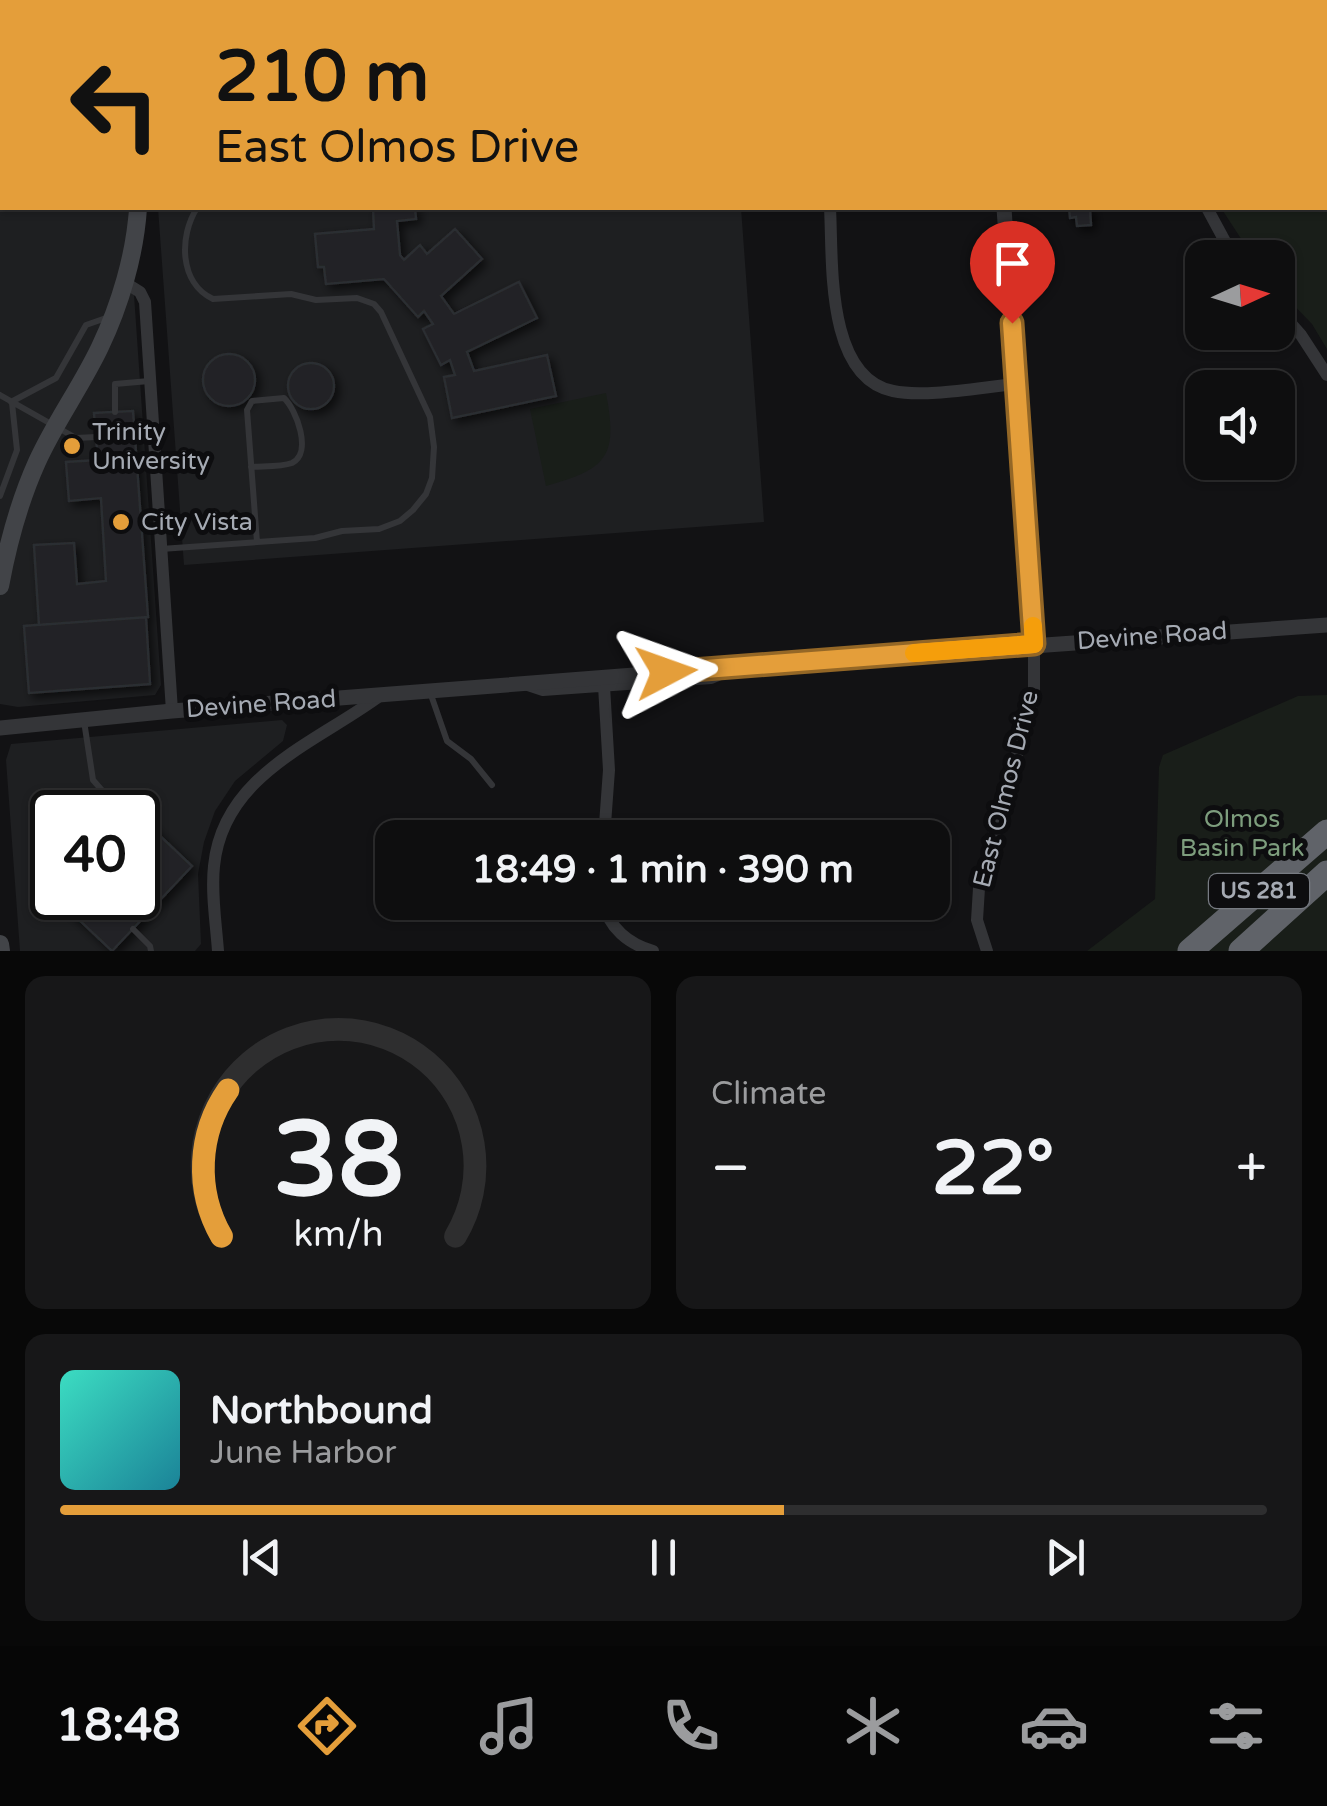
<!DOCTYPE html>
<meta charset="utf-8">
<style>
body{margin:0;font-family:"Varela Round",sans-serif;background:#171718;color:#f1f3f6;height:100vh;display:flex;flex-direction:column;font-size:38px;white-space:nowrap}
*{box-sizing:border-box;margin:0}
p{font-size:32px;color:#9b9c9e}
.icon{flex:none;width:55px;height:55px;fill:none;stroke:currentColor;stroke-width:2;stroke-linecap:round;stroke-linejoin:round}
.map{position:relative;height:951px;overflow:hidden}
.side{display:flex;flex-direction:column;gap:25px;padding:25px;background:#080808;flex:1}
.side>*{flex:none}
.banner{position:absolute;left:0px;top:0px;width:1328px;height:210px;box-shadow:0 2px 8px #0004,0 0 0 2px #2e2e2f;background:#e49e3a;color:#111;overflow:hidden}
.needle{width:65px;rotate:86deg}
.buttons{position:absolute;left:1185px;top:240px;display:grid;gap:20px}
.buttons a{display:grid;place-items:center;width:110px;height:110px;border-radius:20px;background:#0e0e0f;box-shadow:0 2px 8px #0004,0 0 0 2px #2e2e2f;font-size:50px}
.speed{position:absolute;left:30px;top:790px;display:flex;gap:20px;font-size:50px;font-weight:700;text-align:center}
.speed>*{display:grid;place-content:center;width:130px;height:130px;border-radius:50%;background:#0e0e0f;box-shadow:0 2px 8px #0004,0 0 0 2px #2e2e2f;line-height:1}
.speed .limit{border:5px solid #111;border-radius:15px;background:#fff;color:#111}
.pin{position:absolute;display:grid;place-items:center;width:85px;height:85px;color:#fff;margin:-102px -42px;border-radius:50% 50% 50% 0;rotate:-45deg;box-shadow:0 0 10px #0007}
.pin .icon{rotate:45deg}
.me{position:absolute;width:110px;margin:-55px;rotate:86deg;stroke-linejoin:round;filter:drop-shadow(0 0 8px #0008)}
.turn{display:flex;align-items:center;gap:35px;height:210px;padding:0 50px;font-size:45px}
.turn .icon{width:130px;height:130px;stroke-width:2.5}
.turn b{display:block;font-size:70px;line-height:85px}
.big{font-size:75px;font-weight:700;line-height:1.1}
.side .card{flex:1;display:flex;flex-direction:column;justify-content:center;gap:15px;min-width:0;padding:0 35px;border-radius:20px;background:#171718}
.side .dial{align-items:center;gap:0}
.dial svg{height:260px;overflow:visible;fill:none;stroke:#2e2e2f;stroke-width:7;stroke-linecap:round;text-anchor:middle}
.dial text{fill:#f1f3f6;stroke:none}
.song{display:flex;align-items:center;gap:30px}
.cover{width:120px;height:120px;border-radius:15px;background:linear-gradient(135deg,hsl(170 70% 55%),hsl(190 70% 35%))}
.played{height:10px;border-radius:5px;background:linear-gradient(90deg,#e49e3a 60%,#2e2e2f 60%)}
.keys{display:flex;justify-content:space-around;direction:ltr}
.heat{display:flex;justify-content:space-between;align-items:center;font-size:55px;direction:ltr}
.side .tiles{flex:1;display:grid;gap:25px;grid-template-columns:1fr 1fr}
.card:last-child{grid-column:span 2}
.trip{position:absolute;left:375px;top:820px;width:575px;height:100px;border-radius:20px;background:#0e0e0f;box-shadow:0 2px 8px #0004,0 0 0 2px #2e2e2f;font-weight:700;line-height:100px;text-align:center}
.menu{display:flex;height:160px;justify-content:space-around;align-items:center;background:#060606;color:#9b9c9e}
.menu .icon{width:70px;height:70px}
.menu .selected{color:#e49e3a}
.menu b{font-size:45px;color:#f1f3f6}
.map>svg:first-child{display:block}
</style>
<div class="map">
<svg width="1327" height="951" viewBox="0 0 1327 951">
<defs>
<filter id="shadow"><feDropShadow dx="4.5" dy="4.5" stdDeviation="5" flood-color="#0009"/></filter>
</defs>
<rect width="100%" height="100%" fill="#121214"/>
<path fill="#1e1f21" fill-rule="evenodd" d="M0,0H113V2H2V208H128L161,685L155,695L18,707L0,704Z
M158,208H741L764,522L184,565Z
M282,720L287,725L283,741L235,781L215,811L204,842L198,874L201,944L195,951H20L6,760L11,744ZM52,812H138V898H52Z"/>
<path fill="#191e19" d="M1226,0H1327V349L1312,324L1278,289V258L1253,257L1221,208H1325V2Z
M606,393C618,456 608,469 546,486L530,409Z
M1327,695V951H1087L1155,899L1159,767L1163,755L1298,696Z"/>
<path fill="#222325" stroke="#2c2d30" stroke-width="2.5" filter="url(#shadow)" d="M373,208H415L416,219L397,221L400,255L404,260L420,245L427,254L455,229L482,259L441,296L454,314L519,282L537,318L467,352L474,371L547,355L556,396L452,418L444,377L455,375L450,360L441,365L423,329L433,324L424,311L418,317L384,279L326,284L324,267H318L315,234L374,229Z
M1069,208H1090L1091,225L1077,226L1076,217L1070,218Z
M203 380a26 26 0 1 1 52 0a26 26 0 1 1-52 0Z
M288 386a23 23 0 1 1 46 0a23 23 0 1 1-46 0Z
M133,411L148,617L39,625L34,545L74,543L77,584L106,581L101,498L69,501L66,462L98,460L94,413Z
M146,617L150,684L29,693L24,626Z
M138,815L192,866L112,951L57,899L138,898Z"/>
<g fill="none" stroke-linecap="round" stroke-linejoin="round">
<path stroke="#343538" stroke-width="6" d="M79,2L80,0
M0,96L2,95
M0,395L76,438L96,437
M11,402L56,378L86,325L106,318
M115,412V384L149,381
M251,467C263,466 281,467 292,463C313,453 296,409 284,398L252,401L247,410L257,542
M0,496L17,450L12,403
M161,549L315,538L342,531L379,529L400,521L413,510L426,494L432,478L434,447L430,417L381,312L374,304L357,298L316,300L291,294L213,299C179,283 179,236 197,208
M430,692L447,741L471,759L492,785
M84,721L93,780L121,812
M133,929L150,946L151,951"/>
<path stroke="#343538" stroke-width="12" d="M816,0V2
M1216,2V0
M830,208C833,260 825,377 893,391C925,398 982,387 1016,384
M1207,208L1234,258
M124,282L140,292L145,302L172,711
M1278,309L1301,335L1327,375
M525,684L543,690L711,678L732,669
M604,838L609,770L604,686
M604,902C608,928 629,944 653,951
M218,951C216,923 211,893 214,866C223,774 318,742 381,695
M987,951L977,920L979,888L1030,709L1034,692V644"/>
<path stroke="#343538" stroke-width="15" d="M989,0V2
M1004,208L1034,644
M0,728L172,711L737,667L1327,625"/>
<path stroke="#424448" stroke-width="18" d="M126,0L127,2
M0,586C8,543 19,502 37,462C55,422 81,387 100,347C120,305 135,255 138,208
M0,944L1,951"/>
<path stroke="#606369" stroke-width="25" d="M1190,951L1327,832
M1241,951L1327,873"/>
</g>
<g fill="none" stroke-linecap="round" stroke-linejoin="round">
<defs>
<path id="route" d="M666,672L1034,644L1012,323"/>
</defs>
<use href="#route" stroke="#946726" stroke-width="25"/>
<use href="#route" stroke="#e49e3a" stroke-width="18"/>
<path stroke="#f59e0b" stroke-width="18" d="M914,653L1034,644L1033,626"/>
</g>
<g fill="#e49e3a" stroke="#0d0d0f" stroke-width="4">
<circle cx="72" cy="446" r="10"/>
<circle cx="121" cy="522" r="10"/>
</g>
<g text-anchor="middle" dominant-baseline="central" stroke-width="10" stroke-linejoin="round" paint-order="stroke">
<rect fill="#0d0d0f" stroke="#777b82" stroke-width="2.5" x="1209" y="874" width="100" height="34" rx="8"/>
<g font-size="22" font-weight="bold" fill="#a5aab3">
<text x="1259" y="891">US 281</text>
</g>
<g font-size="25" fill="#a5aab3" stroke="#0d0d0f" text-anchor="start">
<text x="92" y="432">Trinity<tspan x="92" dy="29">University</tspan></text>
<text x="141" y="522">City Vista</text>
</g>
<g font-size="25" fill="#a5aab3" stroke="#0d0d0f">
<text transform="translate(1152 636) rotate(-4)">Devine Road</text>
<text transform="translate(261 704) rotate(-4)">Devine Road</text>
<text transform="translate(1006 789) rotate(-76)">East Olmos Drive</text>
</g>
<g font-size="25" fill="#7d9d7d" stroke="#0d0d0f">
<text x="1242" y="819">Olmos<tspan x="1242" dy="29">Basin Park</tspan></text>
</g>
</g>
</svg>
<div class="buttons">
<a><svg class="needle" viewBox="-14 -14 28 28"><path d="M0-13l5 13h-10z" fill="#e53935"/><path d="M0 13l5-13h-10z" fill="#9b9c9e"/></svg></a>
<a><svg class="icon" aria-label="sound" viewBox="0 0 24 24"><path d="M4 9h4l5-4v14l-5-4H4zM17 9q2 3 0 6"/></svg></a>
</div>
<div class="speed"><div class="limit">40</div></div>
<div class="pin" style="left:1012px;top:323px;background:#d93025"><svg class="icon" aria-label="arrive" viewBox="0 0 24 24"><path d="M6 21V4h12l-3 4 3 4H6"/></svg></div>
<svg class="me" style="left:666px;top:672px" viewBox="-20 -20 40 40"><path d="M0-17L14 15 0 8-14 15z" fill="#e49e3a" stroke="#fff" stroke-width="4"/></svg>
<div class="trip">18:49 · 1 min · 390 m</div>
<div class="banner">
<div class="turn"><svg class="icon" aria-label="left" viewBox="0 0 24 24"><path d="M17 20v-9H6M10 6l-5 5 5 5"/></svg><div><b>210 m</b>East Olmos Drive</div></div>
</div>
</div>
<section class="side">
<div class="tiles">
<div class="card dial"><svg viewBox="0 0 100 80">
<path d="M14 69A42 42 0 1 1 86 69"/>
<path d="M14 69A42 42 0 0 1 16 24" stroke="#e49e3a"/>
<text x="50" y="56" font-size="32" font-weight="700">38</text>
<text x="50" y="72" font-size="11">km/h</text>
</svg></div>
<div class="card"><p>Climate</p>
<div class="heat"><a>−</a><b class="big">22°</b><a>+</a></div>
</div>
<div class="card">
<div class="song"><i class="cover"></i><div><b>Northbound</b><p>June Harbor</p></div></div>
<div class="played"></div>
<div class="keys"><svg class="icon" aria-label="previous" viewBox="0 0 24 24"><path d="M18 5L8 12l10 7zM5 5v14"/></svg><svg class="icon" aria-label="pause" viewBox="0 0 24 24"><path d="M8 5v14M16 5v14"/></svg><svg class="icon" aria-label="next" viewBox="0 0 24 24"><path d="M6 5l10 7-10 7zM19 5v14"/></svg></div>
</div>
</div>
</section>
<nav class="menu">
<b>18:48</b>
<svg class="icon selected" aria-label="directions" viewBox="0 0 24 24"><path d="M12 3l9 9-9 9-9-9zM9 14v-3h6M13 9l2 2-2 2"/></svg>
<svg class="icon" aria-label="music" viewBox="0 0 24 24"><path d="M9 18V5l10-2v13"/><circle cx="6" cy="18" r="3"/><circle cx="16" cy="16" r="3"/></svg>
<svg class="icon" aria-label="phone" viewBox="0 0 24 24"><path d="M5 4h4l2 5-3 2q2 4 5 5l2-3 5 2v4C11 20 4 13 5 4z"/></svg>
<svg class="icon" aria-label="climate" viewBox="0 0 24 24"><path d="M12 3v18M4 7l16 10M4 17L20 7"/></svg>
<svg class="icon" aria-label="car" viewBox="0 0 24 24"><path d="M5 17H2v-5l4-1 3-4h7l3 4 3 1v5h-3M9 17h6M6 11h13"/><circle cx="7" cy="17" r="2"/><circle cx="17" cy="17" r="2"/></svg>
<svg class="icon" aria-label="filters" viewBox="0 0 24 24"><path d="M4 7h16M4 17h16"/><circle cx="9" cy="7" r="2"/><circle cx="15" cy="17" r="2"/></svg>
</nav>
